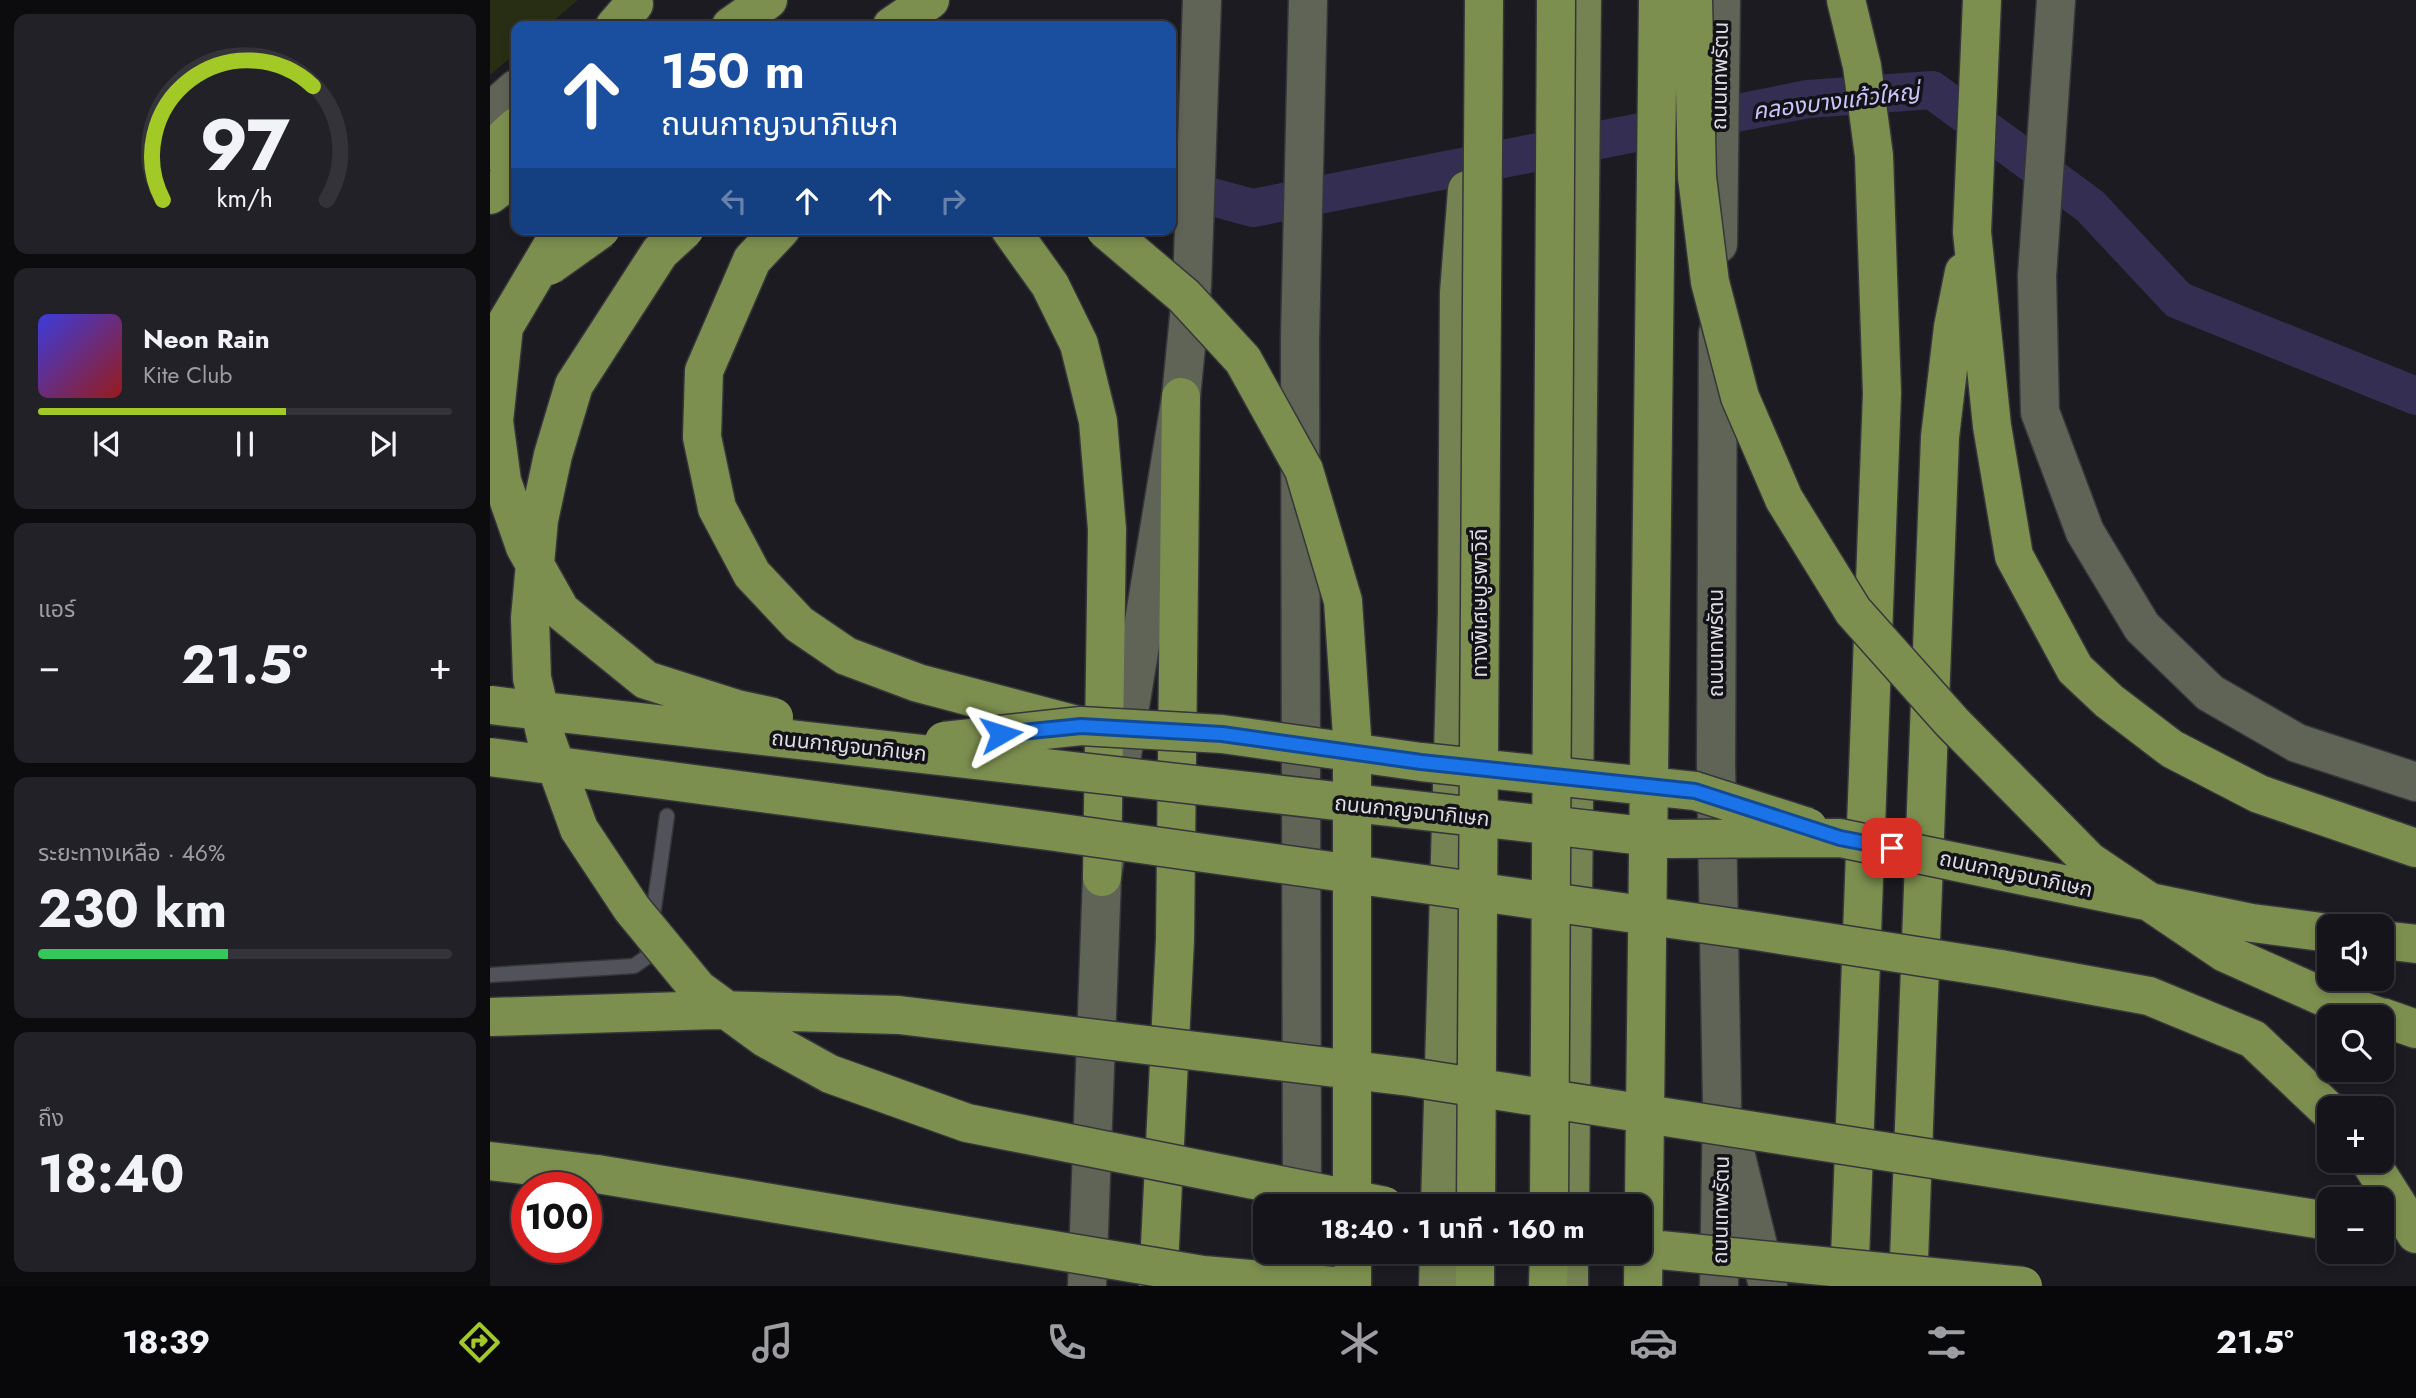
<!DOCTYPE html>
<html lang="th">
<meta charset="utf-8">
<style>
body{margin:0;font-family:Jost,"Noto Sans Thai",sans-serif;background:#222127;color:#f1f3f6;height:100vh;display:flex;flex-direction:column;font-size:26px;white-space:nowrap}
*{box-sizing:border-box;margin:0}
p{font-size:23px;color:#9d9ea2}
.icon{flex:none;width:38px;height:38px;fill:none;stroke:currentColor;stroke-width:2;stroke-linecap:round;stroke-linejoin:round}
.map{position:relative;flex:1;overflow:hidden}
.panel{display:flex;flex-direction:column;gap:14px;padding:14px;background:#0c0b0e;width:490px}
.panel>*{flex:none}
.banner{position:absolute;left:21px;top:21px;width:665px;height:214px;border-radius:14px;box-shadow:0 4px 10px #0003,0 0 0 2px #343339;background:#1a4fa0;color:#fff;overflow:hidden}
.tools{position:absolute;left:1827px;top:914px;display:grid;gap:14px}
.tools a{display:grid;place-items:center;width:77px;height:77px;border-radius:14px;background:#15141a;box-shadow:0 4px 10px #0003,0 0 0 2px #343339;font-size:35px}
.speed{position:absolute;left:21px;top:1172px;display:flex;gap:14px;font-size:35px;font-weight:700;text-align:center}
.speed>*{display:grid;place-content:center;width:91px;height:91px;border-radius:50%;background:#15141a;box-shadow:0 4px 10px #0003,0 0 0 2px #343339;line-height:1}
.speed .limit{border:10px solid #d22;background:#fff;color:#111}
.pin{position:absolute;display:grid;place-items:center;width:60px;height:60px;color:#fff;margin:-30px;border-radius:14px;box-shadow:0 4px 10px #0006}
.me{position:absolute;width:77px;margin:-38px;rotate:84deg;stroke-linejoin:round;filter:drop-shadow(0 0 5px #0008)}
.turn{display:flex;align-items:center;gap:24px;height:147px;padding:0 35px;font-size:32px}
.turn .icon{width:91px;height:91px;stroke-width:2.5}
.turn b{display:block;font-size:49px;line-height:60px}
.lanes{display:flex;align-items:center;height:66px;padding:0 35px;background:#0003;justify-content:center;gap:35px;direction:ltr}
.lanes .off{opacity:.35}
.big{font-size:52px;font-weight:700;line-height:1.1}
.panel .card{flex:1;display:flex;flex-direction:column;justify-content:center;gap:10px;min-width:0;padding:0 24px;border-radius:14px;background:#222127}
.panel .dial{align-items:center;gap:0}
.dial svg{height:182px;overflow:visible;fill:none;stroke:#343339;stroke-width:7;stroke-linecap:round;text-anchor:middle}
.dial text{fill:#f1f3f6;stroke:none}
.song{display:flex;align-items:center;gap:21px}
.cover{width:84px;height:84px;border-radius:10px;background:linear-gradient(135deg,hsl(240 70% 55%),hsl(0 70% 35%))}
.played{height:7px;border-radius:4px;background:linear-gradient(90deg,#a3c926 60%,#343339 60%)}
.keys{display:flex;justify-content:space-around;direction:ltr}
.heat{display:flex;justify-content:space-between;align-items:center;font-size:38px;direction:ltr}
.charge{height:10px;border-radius:5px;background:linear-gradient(90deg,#34c759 46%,#343339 0)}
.trip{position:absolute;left:763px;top:1194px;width:399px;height:70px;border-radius:14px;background:#15141a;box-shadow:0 4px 10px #0003,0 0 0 2px #343339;font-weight:700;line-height:70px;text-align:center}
.dock{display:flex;height:112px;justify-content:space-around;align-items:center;background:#08080a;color:#9d9ea2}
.dock .icon{width:49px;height:49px}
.dock .selected{color:#a3c926}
.dock b{font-size:32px;color:#f1f3f6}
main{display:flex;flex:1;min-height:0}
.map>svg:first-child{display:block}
</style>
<main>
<section class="panel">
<div class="card dial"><svg viewBox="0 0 100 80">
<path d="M14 69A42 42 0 1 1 86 69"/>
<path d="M14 69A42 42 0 0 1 80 19" stroke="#a3c926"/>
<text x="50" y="56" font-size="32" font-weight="700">97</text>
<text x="50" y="72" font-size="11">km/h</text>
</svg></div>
<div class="card">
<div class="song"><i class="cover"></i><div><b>Neon Rain</b><p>Kite Club</p></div></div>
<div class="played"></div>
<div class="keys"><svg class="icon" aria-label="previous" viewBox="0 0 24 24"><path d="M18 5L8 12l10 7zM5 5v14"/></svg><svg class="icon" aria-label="pause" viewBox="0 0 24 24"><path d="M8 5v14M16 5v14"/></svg><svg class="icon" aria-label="next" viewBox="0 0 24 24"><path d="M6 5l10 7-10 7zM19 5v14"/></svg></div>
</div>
<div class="card"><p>แอร์</p>
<div class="heat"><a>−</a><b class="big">21.5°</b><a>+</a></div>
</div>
<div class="card"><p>ระยะทางเหลือ · 46%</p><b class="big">230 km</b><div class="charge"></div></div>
<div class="card"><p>ถึง</p><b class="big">18:40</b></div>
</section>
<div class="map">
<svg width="1926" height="1286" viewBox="0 0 1926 1286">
<rect width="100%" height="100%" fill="#1c1b22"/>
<path fill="#272e14" d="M0,0H88L57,26H26V53L0,75Z"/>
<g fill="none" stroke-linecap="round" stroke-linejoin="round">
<path stroke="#342f52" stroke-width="38" d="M681,186L763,208L1318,99L1442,90L1600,206L1688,300L1926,396"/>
<defs>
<path id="service" d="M0,975L144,966L157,957L177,816"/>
<path id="secondary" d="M1566,0L1547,276L1550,412L1595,532L1652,627L1720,693L1807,743L1926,782
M0,112L26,89
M1228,244L1231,0
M1228,333L1226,765L1232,1103L1229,1286
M631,761L691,397L702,286L712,0
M1246,1156L1278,1286
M812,1206L810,339L818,0
M812,1251V1286
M597,1286L612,877L617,844"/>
<path id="trunk" d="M950,1206L967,613L969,293L977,190
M1080,1206L1092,0
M948,1286L949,1251
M1079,1286V1251"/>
<path id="motorway" d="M1356,0L1372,66L1384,156L1392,393L1359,1286
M1492,0L1482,232L1502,426L1524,556L1585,669L1619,701L1682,749L1769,794L1926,848
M125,26L144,4
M241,26L278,0
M402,26L440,0
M0,151L26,127
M0,195L26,175
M291,229L262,260L214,371L212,437L227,508L262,574L309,624L356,656L428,683L591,726
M520,229L560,285L589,344L608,421L617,529L612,877
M1892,940L1926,944
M1510,969L1659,996L1763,1039L1839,1111
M1892,1017L1926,1029
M1879,1160L1926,1234
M0,1161L107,1174
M862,1251V1286
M668,1286L685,940L691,397
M985,1286V1251
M1058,1286L1059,1251
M1418,1286L1450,437L1463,327L1474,272"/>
</defs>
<use href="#service" stroke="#36363a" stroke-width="17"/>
<use href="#secondary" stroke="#36363a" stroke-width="41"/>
<use href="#trunk" stroke="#36363a" stroke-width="41"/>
<use href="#motorway" stroke="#36363a" stroke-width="41"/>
<use href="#service" stroke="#52525a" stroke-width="14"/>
<use href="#secondary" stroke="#5f6457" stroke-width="38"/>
<use href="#trunk" stroke="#748351" stroke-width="38"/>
<use href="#motorway" stroke="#7c8f4f" stroke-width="38"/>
<defs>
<path id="motorway-bridge" d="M1203,0L1207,177L1220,282L1250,397L1294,499L1363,611L1462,722L1599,861L1735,953L1838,999L1890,1017
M75,229L68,236L14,327L4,421L12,481L35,547L71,611L156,680L247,709L284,717
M195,229L170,252L84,385L63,455L49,520L40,618L42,678L57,741L89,829L142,909L208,989L275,1038L340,1074L477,1123L895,1206
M615,229L694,296L753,360L814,470L853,601L862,736V1206
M59,266L111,229
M0,705L1181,839L1350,838L1762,923L1839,933
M454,741L591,726L732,734L931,762L1205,791L1318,827
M0,757L558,831L1266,931L1510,969
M0,1017L225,1010L409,1015L920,1077L1839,1221
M107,1174L713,1275L843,1286
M986,1206L994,0
M1059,1206L1066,0
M1150,1248L1533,1286
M1153,1286L1168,0"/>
</defs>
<use href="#motorway-bridge" stroke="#36363a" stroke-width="41" stroke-linecap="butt"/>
<use href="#motorway-bridge" stroke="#7c8f4f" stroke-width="38"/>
</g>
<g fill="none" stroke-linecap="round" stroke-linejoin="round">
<defs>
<path id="route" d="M511,734L591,726L732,734L931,762L1205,791L1350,838L1402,848"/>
</defs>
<use href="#route" stroke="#114b97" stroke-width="18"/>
<use href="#route" stroke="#1a73e8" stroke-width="12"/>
</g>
<g text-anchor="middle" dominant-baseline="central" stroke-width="7" stroke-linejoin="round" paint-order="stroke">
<g font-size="21" fill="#dedee2" stroke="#131218">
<text transform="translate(1230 76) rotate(-89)">ถนนเทพรัตน</text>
<text transform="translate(990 603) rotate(-90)">ทางพิเศษบูรพาวิถี</text>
<text transform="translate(1226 643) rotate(-90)">ถนนเทพรัตน</text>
<text transform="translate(359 746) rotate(6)">ถนนกาญจนาภิเษก</text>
<text transform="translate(922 811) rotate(6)">ถนนกาญจนาภิเษก</text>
<text transform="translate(1526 874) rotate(12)">ถนนกาญจนาภิเษก</text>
<text transform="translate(1231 1210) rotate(-89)">ถนนเทพรัตน</text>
</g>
<g font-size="23" font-style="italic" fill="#cac6fb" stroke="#131218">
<text transform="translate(1346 101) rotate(-7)">คลองบางแก้วใหญ่</text>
</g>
</g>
</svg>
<div class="tools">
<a><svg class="icon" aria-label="sound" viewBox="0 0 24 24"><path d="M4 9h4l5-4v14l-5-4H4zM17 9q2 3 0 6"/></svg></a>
<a><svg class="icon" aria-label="search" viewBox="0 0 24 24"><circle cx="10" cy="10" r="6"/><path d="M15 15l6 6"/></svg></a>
<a>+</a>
<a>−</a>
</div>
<div class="speed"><div class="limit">100</div></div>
<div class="pin" style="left:1402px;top:848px;background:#d93025"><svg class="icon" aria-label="arrive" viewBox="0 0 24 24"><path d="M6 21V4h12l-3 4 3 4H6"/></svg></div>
<svg class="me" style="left:511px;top:734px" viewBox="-20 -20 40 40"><path d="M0-17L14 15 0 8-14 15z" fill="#1a73e8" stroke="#fff" stroke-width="4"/></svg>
<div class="trip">18:40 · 1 นาที · 160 m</div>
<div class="banner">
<div class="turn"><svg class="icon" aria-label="ahead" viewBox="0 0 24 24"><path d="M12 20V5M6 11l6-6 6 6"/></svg><div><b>150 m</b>ถนนกาญจนาภิเษก</div></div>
<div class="lanes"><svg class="icon off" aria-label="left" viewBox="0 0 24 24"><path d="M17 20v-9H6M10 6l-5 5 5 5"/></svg><svg class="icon" aria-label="ahead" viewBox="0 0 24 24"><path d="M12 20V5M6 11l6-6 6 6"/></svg><svg class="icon" aria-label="ahead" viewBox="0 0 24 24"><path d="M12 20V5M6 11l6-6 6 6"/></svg><svg class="icon off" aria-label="right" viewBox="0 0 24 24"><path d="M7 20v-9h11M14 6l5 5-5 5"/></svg></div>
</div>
</div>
</main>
<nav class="dock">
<b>18:39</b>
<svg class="icon selected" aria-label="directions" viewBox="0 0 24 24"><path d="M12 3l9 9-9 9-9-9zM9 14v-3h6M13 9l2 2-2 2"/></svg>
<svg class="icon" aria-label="music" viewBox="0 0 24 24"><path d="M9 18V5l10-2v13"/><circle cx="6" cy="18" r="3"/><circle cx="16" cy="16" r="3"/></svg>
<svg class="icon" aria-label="phone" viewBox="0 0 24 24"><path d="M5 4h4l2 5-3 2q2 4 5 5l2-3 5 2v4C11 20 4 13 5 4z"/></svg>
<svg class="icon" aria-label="climate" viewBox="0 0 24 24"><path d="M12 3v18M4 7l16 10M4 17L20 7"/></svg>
<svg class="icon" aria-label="car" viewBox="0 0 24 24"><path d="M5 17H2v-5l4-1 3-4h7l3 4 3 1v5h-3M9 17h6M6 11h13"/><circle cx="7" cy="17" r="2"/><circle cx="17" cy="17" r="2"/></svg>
<svg class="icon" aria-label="filters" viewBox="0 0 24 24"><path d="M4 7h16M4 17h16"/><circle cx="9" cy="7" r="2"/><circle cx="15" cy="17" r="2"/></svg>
<b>21.5°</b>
</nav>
